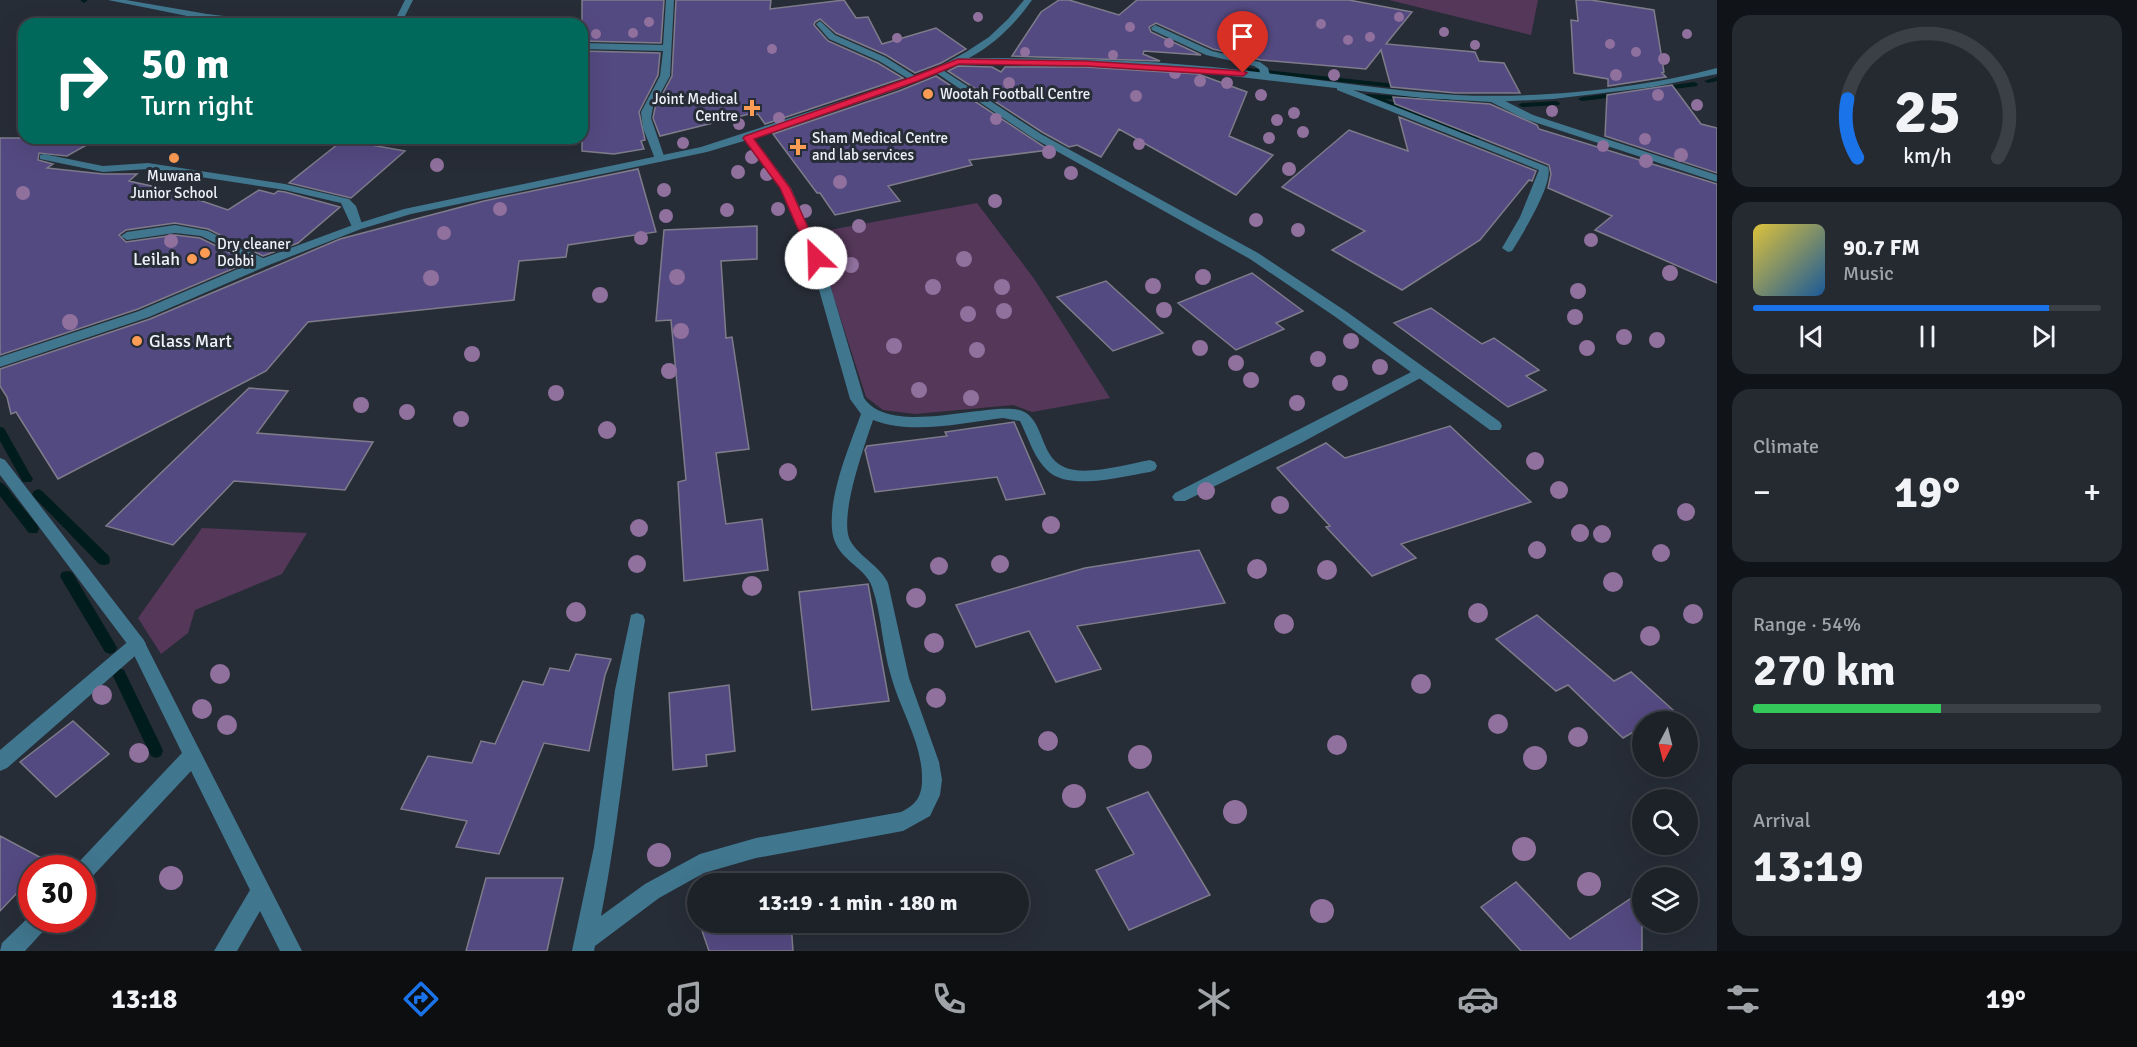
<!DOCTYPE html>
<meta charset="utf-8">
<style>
body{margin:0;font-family:Signika,sans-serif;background:#252a31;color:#f1f3f6;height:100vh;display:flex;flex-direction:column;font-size:22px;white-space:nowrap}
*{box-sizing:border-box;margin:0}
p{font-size:20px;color:#a0a4a8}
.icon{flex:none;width:33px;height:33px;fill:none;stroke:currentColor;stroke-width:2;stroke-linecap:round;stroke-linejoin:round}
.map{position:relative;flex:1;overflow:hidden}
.panel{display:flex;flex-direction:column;gap:15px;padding:15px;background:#101317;width:420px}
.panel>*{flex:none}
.guide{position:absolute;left:18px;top:18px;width:570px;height:126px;border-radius:18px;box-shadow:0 6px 24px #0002,0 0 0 2px #3b3f46;background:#00695c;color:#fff;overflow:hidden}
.needle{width:39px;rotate:187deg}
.buttons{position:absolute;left:1632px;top:711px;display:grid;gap:12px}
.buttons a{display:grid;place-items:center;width:66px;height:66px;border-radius:50%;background:#1d2229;box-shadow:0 6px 24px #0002,0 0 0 2px #3b3f46;font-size:30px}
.speed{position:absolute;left:18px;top:855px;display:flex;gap:12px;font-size:30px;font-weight:700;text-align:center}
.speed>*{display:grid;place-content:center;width:78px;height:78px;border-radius:50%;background:#1d2229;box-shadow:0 6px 24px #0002,0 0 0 2px #3b3f46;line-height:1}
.speed .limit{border:9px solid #d22;background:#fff;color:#111}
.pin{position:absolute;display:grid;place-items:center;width:51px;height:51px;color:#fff;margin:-62px -26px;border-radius:50% 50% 50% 0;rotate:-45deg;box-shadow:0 0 6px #0007}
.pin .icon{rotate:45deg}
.me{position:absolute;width:66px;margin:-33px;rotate:336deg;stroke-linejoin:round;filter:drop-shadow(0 0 4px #0008)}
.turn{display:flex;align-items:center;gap:21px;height:126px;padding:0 24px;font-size:27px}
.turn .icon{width:78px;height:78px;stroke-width:2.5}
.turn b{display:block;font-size:42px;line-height:51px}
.big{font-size:45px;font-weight:700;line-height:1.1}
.panel .widget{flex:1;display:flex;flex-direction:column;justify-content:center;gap:9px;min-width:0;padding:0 21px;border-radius:18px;background:#252a31}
.panel .dial{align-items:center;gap:0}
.dial svg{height:156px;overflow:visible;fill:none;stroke:#3b3f46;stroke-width:7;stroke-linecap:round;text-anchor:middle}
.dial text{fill:#f1f3f6;stroke:none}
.song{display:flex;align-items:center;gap:18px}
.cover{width:72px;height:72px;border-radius:9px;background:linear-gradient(135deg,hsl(50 70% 55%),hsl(210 70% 35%))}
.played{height:6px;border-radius:3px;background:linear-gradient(90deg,#1a73e8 85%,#3b3f46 85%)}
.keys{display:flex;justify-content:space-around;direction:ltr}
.heat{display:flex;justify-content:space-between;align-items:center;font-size:33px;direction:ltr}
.charge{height:9px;border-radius:4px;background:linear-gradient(90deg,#34c759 54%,#3b3f46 0)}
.trip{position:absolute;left:687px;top:873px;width:342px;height:60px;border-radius:30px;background:#1d2229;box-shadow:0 6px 24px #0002,0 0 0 2px #3b3f46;font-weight:700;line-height:60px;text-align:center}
.tabs{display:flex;height:96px;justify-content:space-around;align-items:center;background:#0c0e10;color:#a0a4a8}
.tabs .icon{width:42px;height:42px}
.tabs .selected{color:#1a73e8}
.tabs b{font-size:27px;color:#f1f3f6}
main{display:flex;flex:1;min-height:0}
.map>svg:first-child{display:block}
</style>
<main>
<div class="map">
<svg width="1717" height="951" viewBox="0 0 1717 951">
<rect width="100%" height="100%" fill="#272d37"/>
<path fill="#553759" d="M1389,0H1538L1531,35Z
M977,203L1035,280L1110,398L1032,412L1013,405L915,414L883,410L866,397L813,233Z
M202,528L307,533L282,574L195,610L188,633L161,654L138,618Z"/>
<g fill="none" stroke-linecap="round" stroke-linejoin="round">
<path fill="#001c1d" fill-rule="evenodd" d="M80,0H87V1L84,3Z
M1248,68L1405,85L1409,87L1405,89L1251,72L1247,70Z
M1717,77V81L1708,83L1704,81Z
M1694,82L1698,84L1697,86L1659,91L1655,89L1659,87Z
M1621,92L1625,94L1624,96L1582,101L1578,99L1582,97Z
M1366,94L1450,99L1451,101L1447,103L1385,99L1481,138L1474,140L1366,98Z
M1556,101L1560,103L1559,105L1522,107L1518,105L1522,103Z
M0,427L4,428L31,476L33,479L31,482H23L0,441Z
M0,482L4,484L37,525L39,529L37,533H29L0,496Z
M38,489L42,491L109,556L110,560L109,564L104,565L99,564L34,497L32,494L34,491Z
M67,571L72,572L115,644L117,648L115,652L110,654L105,652L62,580L60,576L62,572Z
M119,668L124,670L161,746L163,751L161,756L156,758L151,756L112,674L114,670Z"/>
</g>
<path fill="#544a82" stroke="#7e7c8a" stroke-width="1.5" d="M582,0H664L661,43L582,41Z
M676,0H771L770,9L844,0L856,18L868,17L882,44L936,28L966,49L941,63L915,73L886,55L836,33L820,19L815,22L814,25L828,41L878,63L903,78L765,124L758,114L751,116L749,114L660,136L653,118L655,108L672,76Z
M1059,0H1069L1119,15L1137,0H1349L1412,12L1386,44L1475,52L1479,61L1504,63L1520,93H1456L1391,87L1381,50L1366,69L1261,60L1213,49L1156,23L1149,27L1151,32L1201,55L1144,51L1143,54L1160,61L1012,56L1041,12Z
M1576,0H1591L1654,10L1664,72L1662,73L1666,77L1608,86V79L1574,73L1571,20L1578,21Z
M582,51L660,53L658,75L639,112L645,140L641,141L644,149L614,154L582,151Z
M958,66L992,67L1001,72L1005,67H1085L1198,74L1247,92L1229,136L1273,155L1236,195L1119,129L1101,157L1077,145L1069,147L1042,132L948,71Z
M936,76L1049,150L969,160L972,165L888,186L900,201L835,215L820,193H817L773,134L899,91Z
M1672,85L1701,124L1717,128V173L1605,136L1607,95Z
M1393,97L1490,104L1537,125L1539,129L1717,184V283L1595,230L1612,216L1548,188L1551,174L1549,165L1395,104Z
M1399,117L1536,171L1532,181L1529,180L1480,240L1402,290L1332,250L1365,231L1282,187L1349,130L1408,151Z
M0,138H99L67,156L39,153L38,160L53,164L47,168L103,174H137L129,181L170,190L228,210L259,190L274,194L278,191L285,192L340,207L298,243L263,256L208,229L175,223L126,230L119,235L126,242L175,235L200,238L249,262L138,309L0,355Z
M343,140L405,151L351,198L289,183Z
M638,169L656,232L568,245L566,257L519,261L514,300L308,322L266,371L58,479L16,412L11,414L7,397L0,386V369L150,319L340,239L484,201Z
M757,226V259L721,261L726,338L732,337L749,449L716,453L726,524L762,519L768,570L684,581L678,482L686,480L671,320L656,321L664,230Z
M1252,273L1303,311L1276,323L1284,329L1236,350L1178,303Z
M1106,281L1163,333L1113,351L1057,297Z
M1431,308L1482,344L1494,338L1539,370L1526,376L1546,390L1508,407L1394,323Z
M249,388L288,391L257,433L373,442L345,490L234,481L173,545L106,526Z
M1014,422L1045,494L1006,500L997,477L875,492L865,450L867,446L947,436L945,432Z
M1450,426L1531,502L1401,544L1416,558L1372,576L1326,527L1330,526L1277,468L1326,443L1345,458Z
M1199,550L1225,603L1077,626L1101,669L1056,682L1029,631L976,647L956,605L1085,568Z
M868,584L889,701L812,710L799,592Z
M1537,615L1614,681L1631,672L1673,710L1652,722H1642V727L1623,738L1568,685L1556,691L1496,639Z
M576,654L611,659L605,675L589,751L544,743L499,854L456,847L467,821L401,809L428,756L472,763L481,741L495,744L523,681L543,685L550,668L569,671Z
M729,685L735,751L706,755L707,766L673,770L669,693Z
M73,721L109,754L56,797L20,762Z
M1148,792L1210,895L1129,930L1096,870L1134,854L1107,808Z
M0,836L47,861L40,868H32V877L0,911Z
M486,878H563L547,951H466Z
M1516,882L1570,939L1642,891V951H1521L1481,907Z
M699,922H791L793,951H709Z"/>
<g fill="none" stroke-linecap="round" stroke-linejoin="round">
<path fill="#40768e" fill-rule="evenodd" d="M175,225L208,231L271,262L269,265H261L201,236L175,233L127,240L121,236L127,232Z
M1421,367L1428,372L1426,375L1301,443L1185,501H1175L1172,497L1175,493Z
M137,636L143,639L146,644L143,649L7,768L0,771V750L131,639Z"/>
<path fill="#40768e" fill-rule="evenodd" d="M108,0H126L207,14L267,21L271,24H244L207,20Z
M405,0H413L401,24H393Z
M666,0H674L670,76L653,107L651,118L665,159L660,162L655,159L643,128L641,112L660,76L663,51L582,49V43L663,45Z
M820,21L835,35L885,57L920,79L912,81L879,61L829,39L816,24Z
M1155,25L1212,51L1260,62L1268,68L1270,76L1262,78L1259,69L1254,66L1206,55L1152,30L1151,28Z
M938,67L1041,134L1258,253L1347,312L1500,422L1502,426L1500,430H1490L1337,318L1250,259L1033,138L935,72L933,70Z
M1337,86H1343L1548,167C1554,183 1522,235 1512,251L1508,252L1502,248L1520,217L1539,170L1337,90Z
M1489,97H1497L1533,115L1717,175V182L1525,119L1489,101Z
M748,135L752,136L791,188L822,258L864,398C889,435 974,406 1013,409C1046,411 1037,456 1064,467C1085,477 1127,464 1150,460L1155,462L1157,466L1155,470L1150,472C1124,476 1068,492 1047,470C1034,458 1028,437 1020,421L1003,418C962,423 912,435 873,420C865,444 837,521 851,542C861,558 880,566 888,583L909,678L939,762L942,780L940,795L930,816L903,831L756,858L704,873L659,898L595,946L594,951H572L594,847L615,690L631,615L637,613L643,615L645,620C628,718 620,818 601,916L645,884L700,854L756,838L901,812C916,805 922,796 922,780C923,744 900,710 891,676C882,647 882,615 872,587C865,565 834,560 832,529C829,494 849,447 861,414L850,399L810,258L780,188L743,138Z
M44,154L103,166L148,163L285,184L349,199L356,206L363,227L357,230L353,229L341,203L285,190L148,169L103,172L40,159V155Z
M0,458L5,460L143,639L302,951H280L260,911L237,951H214L250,890L191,771L89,880L82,883V868H74L75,866L182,753L131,649L0,475Z
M32,914V920H50L47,927L25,951H0L2,943Z"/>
<path fill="#40768e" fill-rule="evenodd" d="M1024,0H1032C1015,24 995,44 969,58C1050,58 1132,59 1213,67C1295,75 1375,90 1456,95C1538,99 1638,89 1717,68V74L1653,87L1553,99L1492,102L1422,98L1180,70L1085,65L958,64L898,89L777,131L707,152L411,214L361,229L269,265L149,317L0,367V357L139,311L261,259L353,225L404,209L701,147L891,85L942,65L966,52L989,37L1008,19Z"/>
</g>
<g fill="#90709d">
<circle cx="978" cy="17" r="5"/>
<circle cx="1399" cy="17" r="5"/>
<circle cx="649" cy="22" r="5"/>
<circle cx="1321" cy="24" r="5"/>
<circle cx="1130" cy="27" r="5"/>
<circle cx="1444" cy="32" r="5"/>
<circle cx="633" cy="33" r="5"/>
<circle cx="596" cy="34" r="5"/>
<circle cx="1687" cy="34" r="5"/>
<circle cx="1370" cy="37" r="5"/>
<circle cx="897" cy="38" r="5"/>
<circle cx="1348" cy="40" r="5"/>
<circle cx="1169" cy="43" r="5"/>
<circle cx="1610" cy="44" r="5"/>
<circle cx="1475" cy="45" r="5"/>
<circle cx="772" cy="49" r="5"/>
<circle cx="1025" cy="52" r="5"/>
<circle cx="1636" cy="52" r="5"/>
<circle cx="1113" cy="55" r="5"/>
<circle cx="1664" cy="59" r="6"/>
<circle cx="1175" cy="73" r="6"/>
<circle cx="1334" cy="75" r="6"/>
<circle cx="1616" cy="75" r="6"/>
<circle cx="1200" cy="81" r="6"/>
<circle cx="1009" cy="83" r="6"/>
<circle cx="1227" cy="83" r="6"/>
<circle cx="1261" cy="95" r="6"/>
<circle cx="1658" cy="95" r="6"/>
<circle cx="1136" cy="96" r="6"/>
<circle cx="1697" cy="105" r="6"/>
<circle cx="1552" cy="111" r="6"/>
<circle cx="1294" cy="113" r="6"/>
<circle cx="779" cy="118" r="6"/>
<circle cx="996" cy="119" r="6"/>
<circle cx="1277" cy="120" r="6"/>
<circle cx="739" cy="124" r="6"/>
<circle cx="1303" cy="132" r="6"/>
<circle cx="1269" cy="138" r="6"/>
<circle cx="1645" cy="139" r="6"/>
<circle cx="683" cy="143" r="6"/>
<circle cx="1139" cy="144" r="6"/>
<circle cx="1603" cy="146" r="6"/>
<circle cx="1049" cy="152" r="7"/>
<circle cx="1681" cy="155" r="7"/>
<circle cx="752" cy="157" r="7"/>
<circle cx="1646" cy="161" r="7"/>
<circle cx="437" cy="165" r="7"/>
<circle cx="1289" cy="169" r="7"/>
<circle cx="738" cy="172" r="7"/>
<circle cx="1071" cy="173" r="7"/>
<circle cx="767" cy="174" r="7"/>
<circle cx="840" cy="182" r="7"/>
<circle cx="664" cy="190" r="7"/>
<circle cx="23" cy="193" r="7"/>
<circle cx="995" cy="201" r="7"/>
<circle cx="500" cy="209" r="7"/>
<circle cx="778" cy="209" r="7"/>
<circle cx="727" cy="210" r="7"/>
<circle cx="805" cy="211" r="7"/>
<circle cx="666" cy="216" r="7"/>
<circle cx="1256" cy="220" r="7"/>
<circle cx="859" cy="226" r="7"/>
<circle cx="1298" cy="230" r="7"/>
<circle cx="444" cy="233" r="7"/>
<circle cx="641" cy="238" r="7"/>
<circle cx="1591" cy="240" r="7"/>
<circle cx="171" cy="241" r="7"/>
<circle cx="820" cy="245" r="8"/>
<circle cx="964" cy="259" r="8"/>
<circle cx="851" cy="265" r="8"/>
<circle cx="1670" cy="273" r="8"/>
<circle cx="677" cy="277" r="8"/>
<circle cx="1203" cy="277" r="8"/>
<circle cx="431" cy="278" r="8"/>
<circle cx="1153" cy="286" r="8"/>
<circle cx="933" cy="287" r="8"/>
<circle cx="1002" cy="287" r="8"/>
<circle cx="1578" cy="291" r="8"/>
<circle cx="600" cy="295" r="8"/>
<circle cx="1164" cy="310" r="8"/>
<circle cx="1004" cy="311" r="8"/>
<circle cx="968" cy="314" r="8"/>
<circle cx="1575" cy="317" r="8"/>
<circle cx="70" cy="322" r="8"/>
<circle cx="681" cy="331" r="8"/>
<circle cx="1624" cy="337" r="8"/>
<circle cx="1657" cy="340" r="8"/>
<circle cx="1351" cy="341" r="8"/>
<circle cx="894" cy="346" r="8"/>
<circle cx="1200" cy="348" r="8"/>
<circle cx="1587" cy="348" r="8"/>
<circle cx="977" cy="350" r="8"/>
<circle cx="472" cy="354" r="8"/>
<circle cx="1318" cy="359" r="8"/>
<circle cx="1236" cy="363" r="8"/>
<circle cx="1380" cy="367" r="8"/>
<circle cx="669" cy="371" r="8"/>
<circle cx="1251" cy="380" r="8"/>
<circle cx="1340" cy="383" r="8"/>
<circle cx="919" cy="390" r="8"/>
<circle cx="556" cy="393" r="8"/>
<circle cx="971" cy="398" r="8"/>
<circle cx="1297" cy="403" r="8"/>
<circle cx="361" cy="405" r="8"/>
<circle cx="407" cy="412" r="8"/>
<circle cx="461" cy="419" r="8"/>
<circle cx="607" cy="430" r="9"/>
<circle cx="1535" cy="461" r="9"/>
<circle cx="788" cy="472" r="9"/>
<circle cx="1559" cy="490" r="9"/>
<circle cx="1206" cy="491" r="9"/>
<circle cx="1280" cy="505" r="9"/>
<circle cx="1686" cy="512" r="9"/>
<circle cx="1051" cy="525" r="9"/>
<circle cx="639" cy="528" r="9"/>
<circle cx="1580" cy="533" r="9"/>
<circle cx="1602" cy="534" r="9"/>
<circle cx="1537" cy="550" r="9"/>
<circle cx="1661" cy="553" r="9"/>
<circle cx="637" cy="564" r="9"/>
<circle cx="1000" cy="564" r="9"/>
<circle cx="939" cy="566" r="9"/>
<circle cx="1257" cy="569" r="10"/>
<circle cx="1327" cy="570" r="10"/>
<circle cx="1613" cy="582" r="10"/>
<circle cx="752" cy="586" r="10"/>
<circle cx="916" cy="598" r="10"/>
<circle cx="576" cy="612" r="10"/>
<circle cx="1478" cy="613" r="10"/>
<circle cx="1693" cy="614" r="10"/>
<circle cx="1284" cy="624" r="10"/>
<circle cx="1650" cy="636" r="10"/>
<circle cx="934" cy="643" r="10"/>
<circle cx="220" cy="674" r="10"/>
<circle cx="1421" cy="684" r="10"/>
<circle cx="102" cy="695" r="10"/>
<circle cx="936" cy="698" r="10"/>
<circle cx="202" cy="709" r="10"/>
<circle cx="1498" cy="724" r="10"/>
<circle cx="227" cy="725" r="10"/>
<circle cx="1578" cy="737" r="10"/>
<circle cx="1048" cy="741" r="10"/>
<circle cx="1337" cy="745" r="10"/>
<circle cx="139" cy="753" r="10"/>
<circle cx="1140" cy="757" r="12"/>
<circle cx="1535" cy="758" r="12"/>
<circle cx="1074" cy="796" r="12"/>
<circle cx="1235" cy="812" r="12"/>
<circle cx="1524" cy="849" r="12"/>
<circle cx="659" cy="855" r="12"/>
<circle cx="171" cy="878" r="12"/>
<circle cx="1589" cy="884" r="12"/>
<circle cx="1322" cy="911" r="12"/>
</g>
<path fill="#e11d48" stroke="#92132f" stroke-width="1.5" d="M958,59L1086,61L1243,71L1247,73L1243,76L1086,66L959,64L918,81L754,139L790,188L822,258L820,261H812L780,188L743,138L745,136L912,77Z"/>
<g fill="#fd9c55" stroke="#272d37" stroke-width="2">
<circle cx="928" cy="94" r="6"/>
<path d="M749 99h6v6h6v6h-6v6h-6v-6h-6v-6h6z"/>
<path d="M795 138h6v6h6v6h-6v6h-6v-6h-6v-6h6z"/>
<circle cx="174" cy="158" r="6"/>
<circle cx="205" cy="253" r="6"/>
<circle cx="192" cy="259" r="6"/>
<circle cx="137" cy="341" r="6"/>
</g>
<g text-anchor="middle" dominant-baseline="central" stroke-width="6" stroke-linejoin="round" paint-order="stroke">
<g font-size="15" fill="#edf2f8" stroke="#272d37" text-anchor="start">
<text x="940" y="94">Wootah Football Centre</text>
<text x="738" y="99" text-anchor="end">Joint Medical<tspan x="738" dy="17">Centre</tspan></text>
<text x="812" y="138">Sham Medical Centre<tspan x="812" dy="17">and lab services</tspan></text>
<text x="174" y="176" text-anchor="middle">Muwana<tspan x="174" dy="17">Junior School</tspan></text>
<text x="217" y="244">Dry cleaner<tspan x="217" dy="17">Dobbi</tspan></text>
</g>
<g font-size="18" fill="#edf2f8" stroke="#272d37" text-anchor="end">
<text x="180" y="259">Leilah</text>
<text x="149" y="341" text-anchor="start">Glass Mart</text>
</g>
</g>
</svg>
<div class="buttons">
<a><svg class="needle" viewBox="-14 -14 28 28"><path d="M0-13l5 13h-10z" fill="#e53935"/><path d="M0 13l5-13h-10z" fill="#a0a4a8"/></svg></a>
<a><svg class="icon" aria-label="search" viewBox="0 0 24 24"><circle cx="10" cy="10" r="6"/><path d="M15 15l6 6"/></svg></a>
<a><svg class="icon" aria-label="layers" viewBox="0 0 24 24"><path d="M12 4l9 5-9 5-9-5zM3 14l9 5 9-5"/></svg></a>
</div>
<div class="speed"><div class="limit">30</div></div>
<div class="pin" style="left:1243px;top:73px;background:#d93025"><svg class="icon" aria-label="arrive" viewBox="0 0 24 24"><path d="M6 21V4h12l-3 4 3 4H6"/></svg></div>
<svg class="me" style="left:816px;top:258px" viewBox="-20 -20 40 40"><circle r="19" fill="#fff"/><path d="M0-13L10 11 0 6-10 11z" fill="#e11d48"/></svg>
<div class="trip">13:19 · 1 min · 180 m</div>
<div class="guide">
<div class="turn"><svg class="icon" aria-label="right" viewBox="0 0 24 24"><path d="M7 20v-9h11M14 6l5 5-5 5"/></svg><div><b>50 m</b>Turn right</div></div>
</div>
</div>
<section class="panel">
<div class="widget dial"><svg viewBox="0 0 100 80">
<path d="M14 69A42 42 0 1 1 86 69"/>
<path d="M14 69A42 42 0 0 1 9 39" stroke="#1a73e8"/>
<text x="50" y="56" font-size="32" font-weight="700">25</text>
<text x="50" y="72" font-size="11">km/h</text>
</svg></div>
<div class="widget">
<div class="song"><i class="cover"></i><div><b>90.7 FM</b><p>Music</p></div></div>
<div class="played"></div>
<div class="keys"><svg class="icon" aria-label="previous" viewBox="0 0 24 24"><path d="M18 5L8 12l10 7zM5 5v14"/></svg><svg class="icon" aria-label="pause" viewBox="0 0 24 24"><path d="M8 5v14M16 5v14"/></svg><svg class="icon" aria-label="next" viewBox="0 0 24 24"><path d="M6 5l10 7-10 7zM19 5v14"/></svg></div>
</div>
<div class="widget"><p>Climate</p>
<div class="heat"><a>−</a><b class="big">19°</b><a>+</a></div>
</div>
<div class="widget"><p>Range · 54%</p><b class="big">270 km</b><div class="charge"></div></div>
<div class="widget"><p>Arrival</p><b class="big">13:19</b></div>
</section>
</main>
<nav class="tabs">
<b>13:18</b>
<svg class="icon selected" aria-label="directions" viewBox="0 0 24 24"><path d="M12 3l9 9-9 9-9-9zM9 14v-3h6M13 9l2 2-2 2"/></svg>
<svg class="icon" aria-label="music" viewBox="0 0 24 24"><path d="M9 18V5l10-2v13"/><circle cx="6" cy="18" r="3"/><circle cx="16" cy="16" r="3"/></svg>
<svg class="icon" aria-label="phone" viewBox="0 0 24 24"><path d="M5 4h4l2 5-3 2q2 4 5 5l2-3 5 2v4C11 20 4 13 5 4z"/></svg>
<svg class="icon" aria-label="climate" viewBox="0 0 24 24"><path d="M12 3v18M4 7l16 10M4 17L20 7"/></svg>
<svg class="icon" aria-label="car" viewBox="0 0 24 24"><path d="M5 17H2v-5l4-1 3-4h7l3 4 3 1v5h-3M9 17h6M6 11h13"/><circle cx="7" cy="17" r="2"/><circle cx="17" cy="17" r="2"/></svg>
<svg class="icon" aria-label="filters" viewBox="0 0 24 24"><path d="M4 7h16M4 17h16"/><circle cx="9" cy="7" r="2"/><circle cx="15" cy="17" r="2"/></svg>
<b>19°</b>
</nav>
